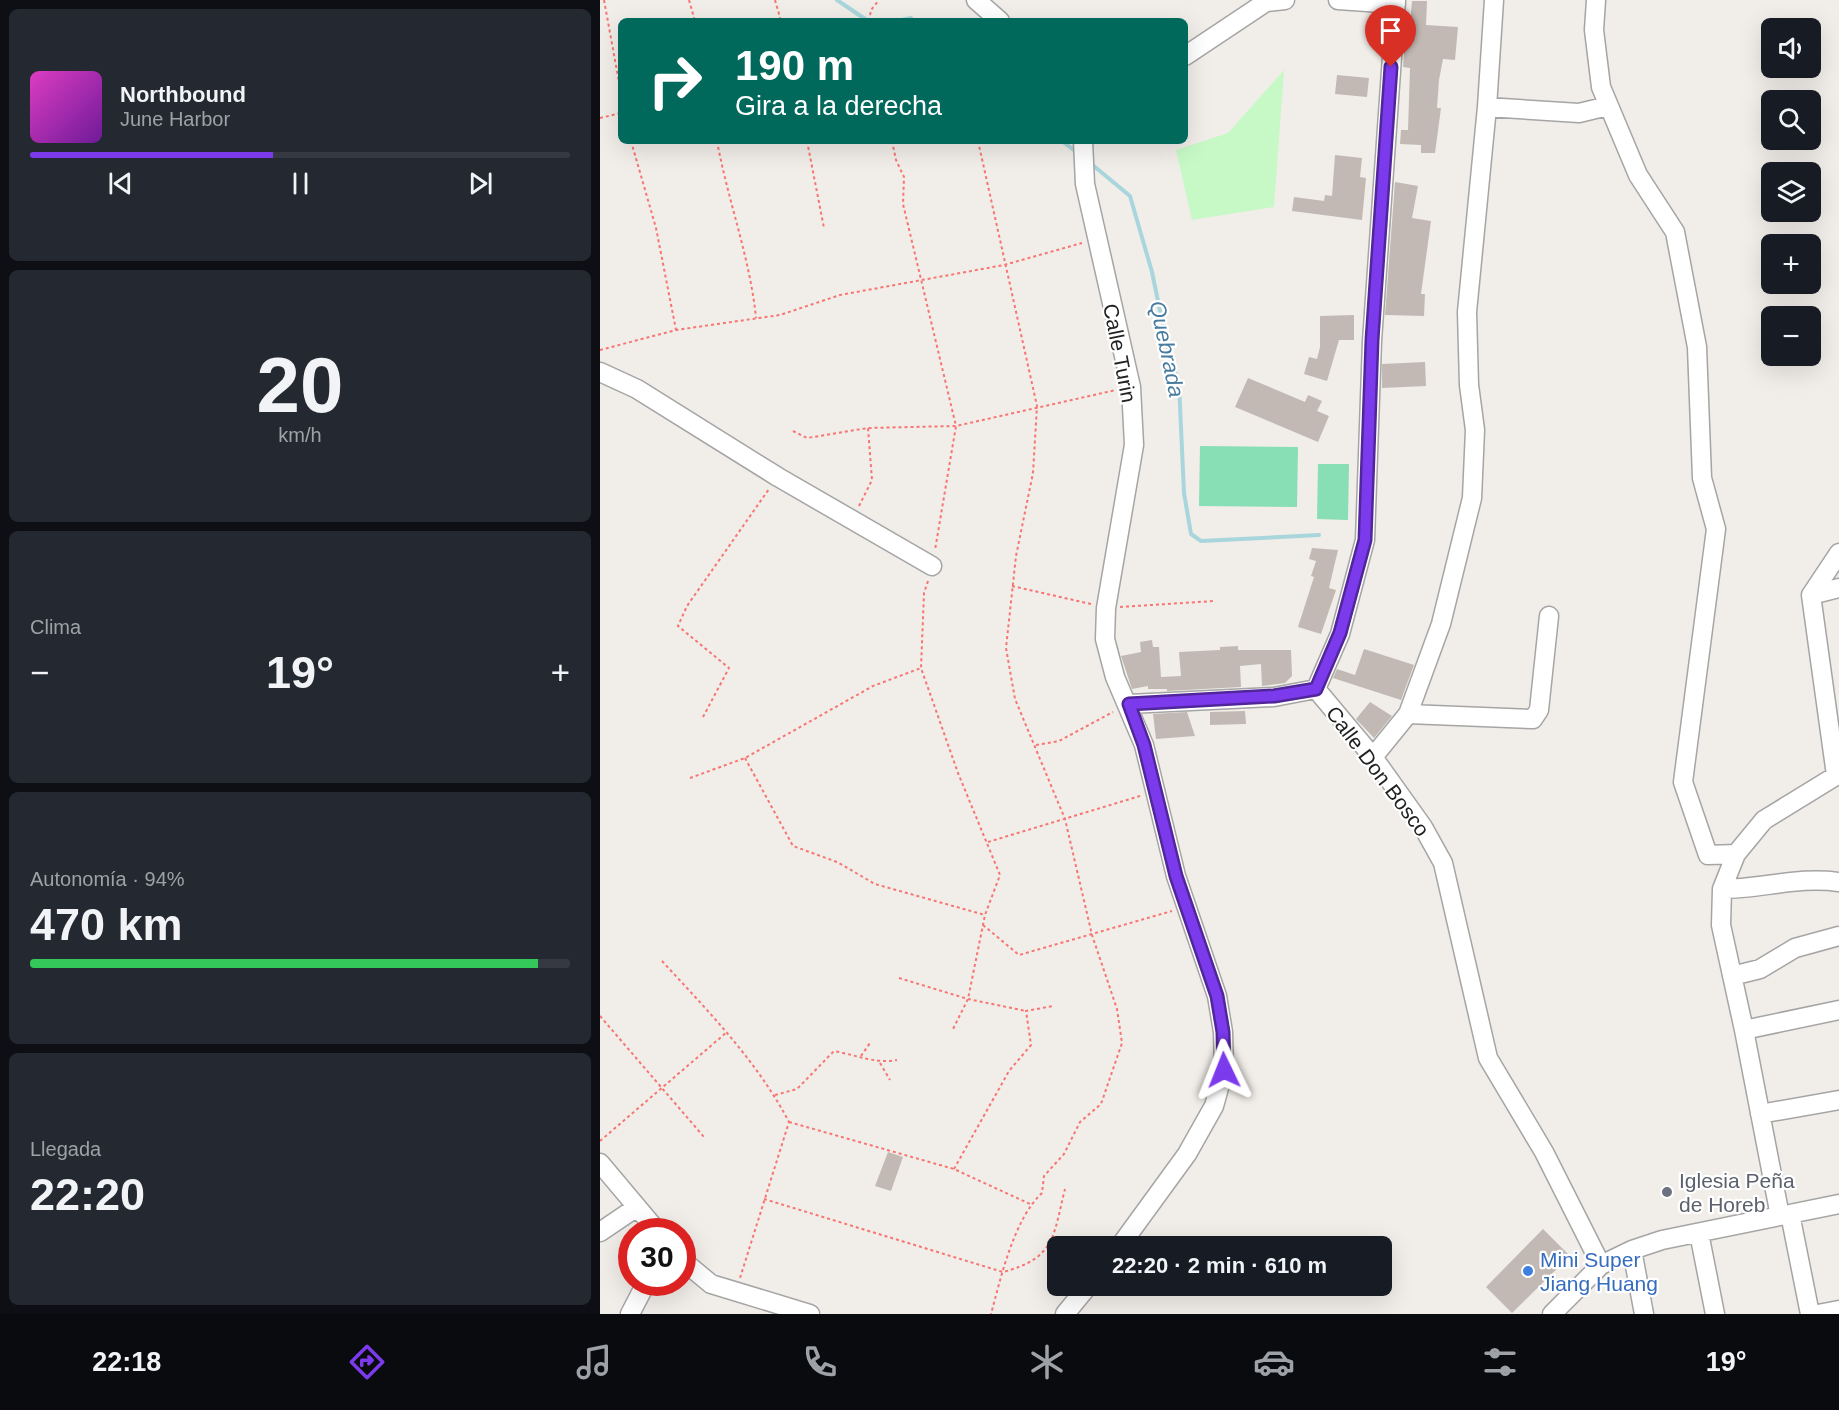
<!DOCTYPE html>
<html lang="es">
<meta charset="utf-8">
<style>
body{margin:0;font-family:Arial,sans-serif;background:#242831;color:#f1f3f6;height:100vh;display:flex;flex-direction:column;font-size:22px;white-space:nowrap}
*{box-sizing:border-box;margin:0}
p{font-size:20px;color:#9ea1a6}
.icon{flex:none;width:33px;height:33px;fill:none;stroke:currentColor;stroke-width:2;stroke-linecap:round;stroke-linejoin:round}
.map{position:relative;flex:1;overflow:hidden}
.side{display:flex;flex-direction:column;gap:9px;padding:9px;background:#0d0f14;width:600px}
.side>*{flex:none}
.banner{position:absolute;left:18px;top:18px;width:570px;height:126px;border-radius:9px;box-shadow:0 6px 24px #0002;background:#00695c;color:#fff;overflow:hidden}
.controls{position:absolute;left:1161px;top:18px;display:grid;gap:12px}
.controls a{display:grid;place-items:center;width:60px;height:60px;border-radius:9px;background:#171b24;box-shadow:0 6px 24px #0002;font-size:30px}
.speed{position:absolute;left:18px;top:1218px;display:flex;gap:12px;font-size:30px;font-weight:700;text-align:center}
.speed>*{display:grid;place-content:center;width:78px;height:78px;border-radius:50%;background:#171b24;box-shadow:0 6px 24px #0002;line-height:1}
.speed .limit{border:9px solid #d22;background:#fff;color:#111}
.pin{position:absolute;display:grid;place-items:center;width:51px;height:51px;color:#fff;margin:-62px -26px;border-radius:50% 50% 50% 0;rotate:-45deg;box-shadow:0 0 6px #0007}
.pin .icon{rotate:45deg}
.me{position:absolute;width:66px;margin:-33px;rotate:358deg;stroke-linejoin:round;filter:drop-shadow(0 0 4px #0008)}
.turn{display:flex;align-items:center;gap:21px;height:126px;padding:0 18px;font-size:27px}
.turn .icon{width:78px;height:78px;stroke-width:2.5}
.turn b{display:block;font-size:42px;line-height:51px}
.big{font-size:45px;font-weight:600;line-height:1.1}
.side .tile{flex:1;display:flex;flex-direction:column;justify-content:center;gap:9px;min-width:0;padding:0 21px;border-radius:9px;background:#242831}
.side .dial{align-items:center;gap:0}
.dial b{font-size:78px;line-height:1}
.song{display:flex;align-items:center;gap:18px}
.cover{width:72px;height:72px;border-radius:9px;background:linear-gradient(135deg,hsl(310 70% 55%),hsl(280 70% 35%))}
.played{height:6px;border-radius:3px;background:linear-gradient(90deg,#7c3aed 45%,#363941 45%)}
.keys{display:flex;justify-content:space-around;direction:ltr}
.heat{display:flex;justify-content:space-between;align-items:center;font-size:33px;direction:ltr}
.charge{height:9px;border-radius:4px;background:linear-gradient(90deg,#34c759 94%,#363941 0)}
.trip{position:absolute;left:447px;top:1236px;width:345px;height:60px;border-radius:9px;background:#171b24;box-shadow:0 6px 24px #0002;font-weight:600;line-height:60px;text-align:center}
.tab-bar{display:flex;height:96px;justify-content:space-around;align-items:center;background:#090b0e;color:#9ea1a6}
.tab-bar .icon{width:42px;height:42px}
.tab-bar .selected{color:#7c3aed}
.tab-bar b{font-size:27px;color:#f1f3f6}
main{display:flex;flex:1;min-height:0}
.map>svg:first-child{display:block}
</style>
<main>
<section class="side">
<div class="tile">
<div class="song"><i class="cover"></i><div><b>Northbound</b><p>June Harbor</p></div></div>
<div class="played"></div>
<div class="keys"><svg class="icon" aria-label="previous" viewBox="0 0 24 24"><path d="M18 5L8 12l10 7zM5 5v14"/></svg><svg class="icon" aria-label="pause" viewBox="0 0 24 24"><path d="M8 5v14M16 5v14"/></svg><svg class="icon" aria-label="next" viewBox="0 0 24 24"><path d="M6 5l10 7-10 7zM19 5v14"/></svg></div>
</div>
<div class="tile dial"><b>20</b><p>km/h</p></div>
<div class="tile"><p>Clima</p>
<div class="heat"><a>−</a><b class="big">19°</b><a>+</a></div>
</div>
<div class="tile"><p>Autonomía · 94%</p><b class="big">470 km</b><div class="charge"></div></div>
<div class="tile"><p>Llegada</p><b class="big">22:20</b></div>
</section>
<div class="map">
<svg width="1239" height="1314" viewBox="0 0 1239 1314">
<rect width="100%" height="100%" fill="#f1ede8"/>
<path fill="#c7f9c7" d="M684,70L674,207L592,220L576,150L628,133Z"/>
<path fill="#88deb5" d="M600,446L698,447L697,507L599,506Z
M718,464H749L748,520L717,519Z"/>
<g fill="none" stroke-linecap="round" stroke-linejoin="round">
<path stroke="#a9d6dd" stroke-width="4" d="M237,0L268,21
M297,21L311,18L313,21
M462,141L479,154
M489,162L530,196L552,272L567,345L579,384L584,493L591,534L601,541L719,535"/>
</g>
<path fill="#c2b9b4" d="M812,1H827L826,25L858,27L855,60L843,59L839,80L837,108H841L835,153H821V145L800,144L801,130H808L810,68L803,67L806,23L810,24Z
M737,75L769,78L767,97L735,94Z
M735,155L762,158L760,177L766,178L762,220L692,211L694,197L724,201L725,195L732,196Z
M795,182L818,186L812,218L831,221L821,294H825L824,316L785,315Z
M754,315V340H739L727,381L704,374L709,357L717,359L720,347V316Z
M825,362L826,386L782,388V364Z
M648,378L705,402L708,395L722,401L717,411L729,416L718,442L635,407Z
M712,548L738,550L729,588L736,590L721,634L698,627L714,577L711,576L716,561L709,559Z
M552,640L553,647H559L561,677L581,676L579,652L620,650V647L638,646V650H691L692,676L685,683L662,686L661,664L640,666L641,687L567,691V689H548V686L532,689L521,656L541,652L540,642Z
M764,649L814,665L801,700L733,678L737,669L755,675Z
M770,702L792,716L774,738L756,719Z
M645,711L646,724L610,725V712Z
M587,712L595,736L556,739L553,714Z
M288,1152L303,1157L291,1191L275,1186Z
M943,1229L970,1256L912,1313L886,1287Z"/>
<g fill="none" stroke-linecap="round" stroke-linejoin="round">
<defs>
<path id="minor" d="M376,0L400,21
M738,0L796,4
M796,0L772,341L765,540L740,634L716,689L773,757L823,827L843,863L888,1058L944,1152L1001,1265
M996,0L994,30L1001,87L1038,175L1075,232L1097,347L1102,478L1116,529L1083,782L1108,855L1136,854
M585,56L666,2L685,0
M887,107L979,113L1008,106
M483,141L485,184L531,387L534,445L506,608L505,639L515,677L544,745L576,876L617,996L623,1032L624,1070L614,1106L587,1154L520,1246
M0,372L37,389L178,477L332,566
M1211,595L1239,588
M529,704L674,697L716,689
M808,714L933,719L939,710L949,616
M773,757L808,714L841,624L872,498L875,430L869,385L867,312L887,107L894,0
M1236,775L1211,595L1239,553
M1122,889C1161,889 1200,876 1239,882
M1132,976L1160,969L1195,948L1239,936
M1144,1030L1239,1010
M1160,1114L1239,1100
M0,1163L58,1232
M1190,1214L1210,1314
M1180,1216L1144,1030L1121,925L1122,889L1136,854L1164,820L1239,774
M0,1232L37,1207
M1099,1233L1115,1314
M1032,1250L1044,1314
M82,1260L111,1284L210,1314
M30,1314L44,1287L51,1282
M465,1314L488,1286
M952,1314L1001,1265L1032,1250L1062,1240L1239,1204
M1218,1314L1239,1310"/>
</defs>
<use href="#minor" stroke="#a5a5a5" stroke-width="21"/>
<path stroke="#f77572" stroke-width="2" stroke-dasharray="3 3" stroke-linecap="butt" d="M4,0L21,93
M89,0L95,21
M175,0L181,21
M269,21L271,10L279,0
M0,118L21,113
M31,141L56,228L76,330
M117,141C128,201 150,258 156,318
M207,141L224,228
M292,141L296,160L304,177L303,204L356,426L335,550
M378,141L437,406L433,473L416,556L406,648L415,699L465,819L492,935L517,1009L522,1043L501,1104L480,1122L464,1154L444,1176L442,1193C414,1219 401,1277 391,1314
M0,350L76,330L180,315L240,295L404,265L482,243
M193,431L207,438L268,428L356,426L516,390
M259,506L272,480L268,428
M328,581L324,593L321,668L358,773L400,875L385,915L368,999L353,1029
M412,586L491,604
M520,607L614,601
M103,717L129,668L78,626L87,606L169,489
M436,745L459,741L513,712
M145,758L193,846L237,862L275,884L385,915
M90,778L145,758L273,686L321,668
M388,842L540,796
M383,925L419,955L572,911
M62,961C108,1011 157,1061 189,1122L140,1278
M299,978L368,999L426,1011
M0,1016L104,1137
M261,1056L270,1043
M280,1063L290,1080
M175,1095L197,1089L234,1051C256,1055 275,1064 297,1060
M189,1122L354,1169L430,1204
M0,1141L127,1032
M354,1169L409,1071L431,1045L426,1011L453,1006
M164,1199L403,1272C456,1258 453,1236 465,1189"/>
<use href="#minor" stroke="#fff" stroke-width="18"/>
</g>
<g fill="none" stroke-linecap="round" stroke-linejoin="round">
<defs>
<path id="route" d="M624,1070L623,1032L617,996L576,876L544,745L529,704L674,696L716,689L740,633L765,540L772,340L791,67"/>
</defs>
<use href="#route" stroke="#51269a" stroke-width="15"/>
<use href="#route" stroke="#7c3aed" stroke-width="10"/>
</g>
<circle fill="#6b7280" stroke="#fff" stroke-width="2" cx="1067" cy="1192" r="6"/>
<circle fill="#3f7fe0" stroke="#fff" stroke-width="2" cx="928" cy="1271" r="6"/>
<g text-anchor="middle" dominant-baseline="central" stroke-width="4.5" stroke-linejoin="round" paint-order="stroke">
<g font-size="21" fill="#212121" stroke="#fff">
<text transform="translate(520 353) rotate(79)">Calle Turin</text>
<text transform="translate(778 771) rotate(53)">Calle Don Bosco</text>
</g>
<g font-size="21" fill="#5b616d" stroke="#fff" text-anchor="start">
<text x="1079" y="1180">Iglesia Peña<tspan x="1079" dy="24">de Horeb</tspan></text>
</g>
<g font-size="21" fill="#366cbe" stroke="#fff" text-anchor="start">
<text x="940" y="1259">Mini Super<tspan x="940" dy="24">Jiang Huang</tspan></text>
</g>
<g font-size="22" font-style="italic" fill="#487ba0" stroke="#fff">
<text transform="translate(567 349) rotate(78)">Quebrada</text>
</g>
</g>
</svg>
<div class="controls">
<a><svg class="icon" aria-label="sound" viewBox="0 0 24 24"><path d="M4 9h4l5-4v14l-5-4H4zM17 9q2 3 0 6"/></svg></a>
<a><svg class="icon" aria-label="search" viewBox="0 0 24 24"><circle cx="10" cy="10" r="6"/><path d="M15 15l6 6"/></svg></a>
<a><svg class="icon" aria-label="layers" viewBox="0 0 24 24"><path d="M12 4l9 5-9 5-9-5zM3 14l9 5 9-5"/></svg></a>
<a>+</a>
<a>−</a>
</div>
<div class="speed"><div class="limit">30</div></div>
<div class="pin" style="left:791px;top:67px;background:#d93025"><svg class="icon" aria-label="arrive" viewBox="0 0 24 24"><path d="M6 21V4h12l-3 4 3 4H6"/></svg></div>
<svg class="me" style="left:624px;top:1070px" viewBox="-20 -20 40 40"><path d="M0-17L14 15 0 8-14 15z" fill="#7c3aed" stroke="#fff" stroke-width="4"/></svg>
<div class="trip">22:20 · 2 min · 610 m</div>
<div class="banner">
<div class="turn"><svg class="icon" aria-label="right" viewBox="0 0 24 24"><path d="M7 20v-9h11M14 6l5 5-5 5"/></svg><div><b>190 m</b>Gira a la derecha</div></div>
</div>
</div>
</main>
<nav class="tab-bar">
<b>22:18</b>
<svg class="icon selected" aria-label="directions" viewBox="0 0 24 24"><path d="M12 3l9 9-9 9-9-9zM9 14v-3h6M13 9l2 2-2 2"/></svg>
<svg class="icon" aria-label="music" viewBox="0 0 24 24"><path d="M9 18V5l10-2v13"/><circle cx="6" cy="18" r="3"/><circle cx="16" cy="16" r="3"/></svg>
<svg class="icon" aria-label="phone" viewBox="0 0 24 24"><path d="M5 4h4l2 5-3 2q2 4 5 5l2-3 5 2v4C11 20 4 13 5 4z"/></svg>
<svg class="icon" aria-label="climate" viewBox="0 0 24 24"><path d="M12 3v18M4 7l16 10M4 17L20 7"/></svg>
<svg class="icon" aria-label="car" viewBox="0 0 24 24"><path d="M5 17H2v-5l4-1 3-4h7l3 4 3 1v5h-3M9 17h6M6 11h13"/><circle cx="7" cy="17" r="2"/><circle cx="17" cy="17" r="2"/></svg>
<svg class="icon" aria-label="filters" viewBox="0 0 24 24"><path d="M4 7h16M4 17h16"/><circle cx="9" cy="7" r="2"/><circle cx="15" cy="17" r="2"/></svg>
<b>19°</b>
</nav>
